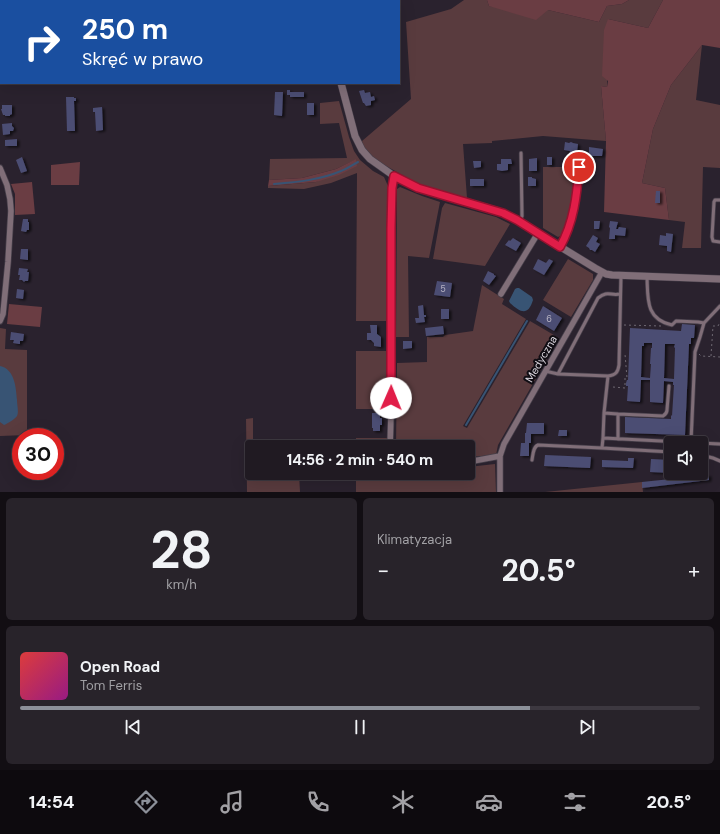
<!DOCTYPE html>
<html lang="pl">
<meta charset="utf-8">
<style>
body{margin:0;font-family:"DM Sans",sans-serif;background:#28232a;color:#f1f3f6;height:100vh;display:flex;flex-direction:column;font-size:15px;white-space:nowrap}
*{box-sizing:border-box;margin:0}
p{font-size:13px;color:#a2a1a5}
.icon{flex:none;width:22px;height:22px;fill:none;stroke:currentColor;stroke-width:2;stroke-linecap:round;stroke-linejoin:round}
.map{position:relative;height:492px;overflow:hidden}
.sheet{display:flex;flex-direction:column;gap:6px;padding:6px;background:#120e13;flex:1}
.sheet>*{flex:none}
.hud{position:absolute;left:0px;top:0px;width:400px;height:84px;box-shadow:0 4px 16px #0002,0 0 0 1px #3d3840;background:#1a4fa0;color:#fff;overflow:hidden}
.controls{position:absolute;left:664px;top:436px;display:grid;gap:8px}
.controls a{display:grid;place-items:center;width:44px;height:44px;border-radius:4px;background:#201a22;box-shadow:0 4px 16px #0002,0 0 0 1px #3d3840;font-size:20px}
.speed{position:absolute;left:12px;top:428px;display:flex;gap:8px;font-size:20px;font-weight:700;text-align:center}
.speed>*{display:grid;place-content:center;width:52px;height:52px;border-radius:50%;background:#201a22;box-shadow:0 4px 16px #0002,0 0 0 1px #3d3840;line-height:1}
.speed .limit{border:6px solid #d22;background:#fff;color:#111}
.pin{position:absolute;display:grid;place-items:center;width:34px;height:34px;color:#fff;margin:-17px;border:2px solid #fff;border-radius:50%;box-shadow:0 1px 4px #0007}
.me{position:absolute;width:44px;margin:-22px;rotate:1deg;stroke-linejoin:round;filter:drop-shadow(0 0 3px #0008)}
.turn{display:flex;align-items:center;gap:14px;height:84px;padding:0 16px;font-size:18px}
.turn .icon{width:52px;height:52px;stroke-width:2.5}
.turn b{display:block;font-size:28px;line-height:34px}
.big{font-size:30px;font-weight:700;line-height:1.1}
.sheet .card{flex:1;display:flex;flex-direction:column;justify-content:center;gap:6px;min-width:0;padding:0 14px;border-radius:6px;background:#28232a}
.sheet .dial{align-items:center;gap:0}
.dial b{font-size:52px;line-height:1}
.song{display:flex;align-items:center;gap:12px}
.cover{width:48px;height:48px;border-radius:6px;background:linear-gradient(135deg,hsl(0 70% 55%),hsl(310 70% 35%))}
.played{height:4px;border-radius:2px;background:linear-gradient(90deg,#8c9099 75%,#3d3840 75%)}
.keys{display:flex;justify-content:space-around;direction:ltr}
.heat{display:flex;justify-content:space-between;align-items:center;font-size:22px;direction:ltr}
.sheet .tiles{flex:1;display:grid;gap:6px;grid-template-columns:1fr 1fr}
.card:last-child{grid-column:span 2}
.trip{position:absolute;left:245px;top:440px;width:230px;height:40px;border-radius:4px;background:#201a22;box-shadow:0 4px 16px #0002,0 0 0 1px #3d3840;font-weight:700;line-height:40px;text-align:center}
.menu{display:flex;height:64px;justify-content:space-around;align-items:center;background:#0d0a0e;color:#a2a1a5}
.menu .icon{width:28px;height:28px}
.menu .on{color:#8c9099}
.menu b{font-size:18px;color:#f1f3f6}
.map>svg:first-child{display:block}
</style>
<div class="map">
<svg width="720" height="492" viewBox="0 0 720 492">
<defs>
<filter id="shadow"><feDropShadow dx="2.5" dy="1.5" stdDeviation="1" flood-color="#0009"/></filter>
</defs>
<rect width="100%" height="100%" fill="#2a222e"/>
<path fill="#593b3e" d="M464,0H487L489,6L548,10L599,22L607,6L622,4L629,0H663L648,28L608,19L607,87L601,86L606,141L543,136L492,141V143L463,144L467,198L422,186L379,162L369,155L363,147L362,141L411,99L406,22L451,9Z
M702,45L696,100L720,105V168L703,167L701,248H682L685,222L669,220L665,188L642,183L653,129L671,85Z
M339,101L349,137L354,151L360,160L373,171L384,177L388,186L387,321H356L357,173L331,183L304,189L268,188V186L316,182L355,160L336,169L302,178L269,180L270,159L347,158L339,123L320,124V103Z
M543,167H576L574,197L563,235L558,237L543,228Z
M400,187L422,196L440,202L429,258L408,256L409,337H396L397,189Z
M445,203L496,217L510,224L485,266L433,259L442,208Z
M568,259L593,274V280L571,317L543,300Z
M482,285L504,299L502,304L526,319L463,426L467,428L530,321L559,338L498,445L496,455L468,457V447H396L397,363L427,362V337H443L445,335L473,331Z
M0,328L6,329L5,349L27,350V435L0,436Z
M356,351H388L387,409H356Z
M253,418V447H252V473H299L300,492H247L246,419Z
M356,438H387V447H356Z
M495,464L496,492H356V473H468V467Z
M642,482L643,492H545Z"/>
<path fill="#6a3d43" d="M487,0H629L622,4L607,6L599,22L548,10L536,20L489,6Z
M663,0H720V48L702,45L671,85L653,129L642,183L665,188L669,220L604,212L606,141L601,86L607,87L608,81L602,76L604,30L608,19L648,28Z
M356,159L357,166L339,175L316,182L268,186L269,180L302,178L336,169Z
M80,162L79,185H51V165Z
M32,182L35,214L15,215V194L11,184Z
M9,304L42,307L40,327L7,324Z"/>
<path fill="#385474" d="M517,288H519L532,297L533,300C528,316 521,313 510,303L509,301L515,289Z
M0,366C15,369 16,388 17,400C17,405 19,412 17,416C15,419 7,424 4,425L0,422Z"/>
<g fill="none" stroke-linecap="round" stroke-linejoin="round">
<path stroke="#385474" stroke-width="2" d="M274,184C297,182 320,180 341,171C347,169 352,165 358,162
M466,425L527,321"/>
</g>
<path fill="#4c4d73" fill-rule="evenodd" filter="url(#shadow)" d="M287,90H290V92H304V97H290V95H287Z
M364,90L365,93L370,92L371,97L374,96L375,100L371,101V105L366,106L364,103H363L359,91Z
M275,92H283L282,116L274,115Z
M66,97H74V98H76V101H74L75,131H67Z
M307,103H314V115H307Z
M2,105H12V114L10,115V116H5V115H3L1,109H2Z
M102,107L103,130L96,131L95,112H93V108Z
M12,123V126L14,128L13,131H10V134L3,135L2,124Z
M17,139V146H5V140Z
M565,142L569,143L571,142L573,143L578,144L576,161H569L570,151L564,150Z
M589,147L603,149L602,156H590V154H589Z
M22,157L27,171L21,173L16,160Z
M547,157H552V165H547Z
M537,158V171H529V159Z
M501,159H511L512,164H508V170L502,171L497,170V164H501Z
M473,161H481V167L474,168Z
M528,177H532V178L536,179V186H528Z
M470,179H484V186H470Z
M656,191H660V203H655Z
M23,219H28V222H29V230H27L26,232L21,231Z
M594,221H600L599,229H594Z
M610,221L618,222L616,229H618L619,227L626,228L625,236L615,235V239H609L610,228L609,227Z
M666,233L673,234L671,252L667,251V246L659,245L660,235L666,236Z
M593,235L598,238L596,242L600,244L595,252L592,250H590L589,248L586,246Z
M513,238L521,243L516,251L505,245L509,240L510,241Z
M21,249H28V260L20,259Z
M538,259L546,263L549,259L553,261L544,275L533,269Z
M19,268L28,269L27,272H29L28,281H25L24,282L22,280H19L20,275H18Z
M488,271L494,274V275L496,276L489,285L483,281Z
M437,281L452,283L450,297L434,295Z
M17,289L24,290L23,299L16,298Z
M423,305L424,315H426V317H424L425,322L416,323L415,318H419L418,306Z
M543,306L562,318L554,331L536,320Z
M441,309H449V319H441Z
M682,324L695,325L694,338H691V344H689L685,435L625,433V417L671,419V415L672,416L674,385H673V382L664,381L663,403L650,402V380H641L640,402L627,401L628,386H626V383L627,380H628L630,328L681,331ZM644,343H652V348H651L650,364H651L650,378L641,377L642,346H644ZM665,344H675L674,347L675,348L674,379L664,378Z
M370,325H377V334L381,337V347L374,346V343L371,340H367V333H371Z
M443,326L444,334L426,336L425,328Z
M11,332L24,334L23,341H20V344H19L13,343L14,340H10Z
M403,341H412V348L403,349Z
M372,413H380V418H382V425H380V431H373V428H372Z
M527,423H544V434H531V443H529V456H520L521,443H525V433H526Z
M559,430H567V436H558Z
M545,455L591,457L590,468L544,466Z
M628,458H634L633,468L602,467V460L628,461Z
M651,459L671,460V473L650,472Z
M709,475V480L642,488V482Z"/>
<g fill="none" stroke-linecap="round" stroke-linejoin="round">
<defs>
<path id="service" d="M720,200H715L714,202L712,237L713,241L720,242
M520,221L522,216L521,153
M560,247C574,222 577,194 579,167
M647,277C648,298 645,319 672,325L676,321L698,322L704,323L720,306
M620,294C610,296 608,290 598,298L560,370L558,374L608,376C616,375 618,372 619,365L621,275
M545,371L558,374
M604,413L608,376
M603,438L604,413L618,414
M618,439V414L663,416C666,414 667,413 667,410L669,386
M691,442L695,352L700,337L704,323
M602,448L603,438L720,444
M701,455L713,458L720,461
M532,460C533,455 533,447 538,445L602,448L671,452"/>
<path id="minor" d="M124,0V1
M178,1L181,0
M0,44H1
M0,168L7,185L10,199L11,211L8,262L3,314L0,321
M501,294L538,233
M390,447C392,393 392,339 391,285C391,250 388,210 394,176
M468,462L500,456
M500,492V456L504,444L602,272"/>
<path id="tertiary" d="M318,0V1
M341,83L355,136L362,150L370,159L394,176L418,188L495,210L510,216L595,268L606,274L612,275L720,279"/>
</defs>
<use href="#service" stroke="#463f4a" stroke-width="4.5"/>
<use href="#minor" stroke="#463f4a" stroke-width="7"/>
<use href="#tertiary" stroke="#463f4a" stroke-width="8"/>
<path stroke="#6f6973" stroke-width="1" stroke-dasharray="2 3" stroke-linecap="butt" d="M131,0L133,1
M624,325L661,326
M699,354L701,356L720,357
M711,356L713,326H718L720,322
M613,387L625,388V378H627L625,354H624"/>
<use href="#service" stroke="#806e78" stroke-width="3"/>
<use href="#minor" stroke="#806e78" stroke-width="5.5"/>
<use href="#tertiary" stroke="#806e78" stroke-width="7"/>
</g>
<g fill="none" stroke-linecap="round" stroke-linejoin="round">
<defs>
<path id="route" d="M391,398V228L392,188L394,176L418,188L503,213L517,220L560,247C574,222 577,195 579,167"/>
</defs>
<use href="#route" stroke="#92132f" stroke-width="10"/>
<use href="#route" stroke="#e11d48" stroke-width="7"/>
</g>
<g text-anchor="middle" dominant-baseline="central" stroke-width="4" stroke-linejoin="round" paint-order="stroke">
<g font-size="9" fill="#b8b4c4">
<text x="443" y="289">5</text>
<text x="549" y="319">6</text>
</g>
<g font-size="11" fill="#dcd7df" stroke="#100d13">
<text transform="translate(541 359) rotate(-60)">Medyczna</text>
</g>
</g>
</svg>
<div class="controls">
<a><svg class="icon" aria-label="sound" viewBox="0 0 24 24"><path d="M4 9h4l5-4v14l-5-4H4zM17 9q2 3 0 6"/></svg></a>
</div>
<div class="speed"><div class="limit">30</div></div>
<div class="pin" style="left:579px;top:167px;background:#d93025"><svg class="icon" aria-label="arrive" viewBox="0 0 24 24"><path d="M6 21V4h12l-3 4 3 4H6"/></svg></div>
<svg class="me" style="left:391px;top:398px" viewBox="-20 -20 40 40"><circle r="19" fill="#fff"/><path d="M0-13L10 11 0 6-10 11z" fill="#e11d48"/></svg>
<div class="trip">14:56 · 2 min · 540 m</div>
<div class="hud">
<div class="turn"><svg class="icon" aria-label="right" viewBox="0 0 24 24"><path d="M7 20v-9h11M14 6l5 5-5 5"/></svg><div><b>250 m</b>Skręć w prawo</div></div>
</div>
</div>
<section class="sheet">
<div class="tiles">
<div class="card dial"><b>28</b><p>km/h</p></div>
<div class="card"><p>Klimatyzacja</p>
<div class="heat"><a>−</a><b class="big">20.5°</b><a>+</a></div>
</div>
<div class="card">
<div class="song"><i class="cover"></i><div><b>Open Road</b><p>Tom Ferris</p></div></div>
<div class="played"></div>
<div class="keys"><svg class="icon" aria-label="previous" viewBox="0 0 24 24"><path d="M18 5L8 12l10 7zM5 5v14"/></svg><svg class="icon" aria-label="pause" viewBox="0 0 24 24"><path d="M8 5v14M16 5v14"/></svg><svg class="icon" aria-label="next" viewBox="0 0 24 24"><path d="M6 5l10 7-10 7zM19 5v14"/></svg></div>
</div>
</div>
</section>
<nav class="menu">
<b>14:54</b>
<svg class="icon on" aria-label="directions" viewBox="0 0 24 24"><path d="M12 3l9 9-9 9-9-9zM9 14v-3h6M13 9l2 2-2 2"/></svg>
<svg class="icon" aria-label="music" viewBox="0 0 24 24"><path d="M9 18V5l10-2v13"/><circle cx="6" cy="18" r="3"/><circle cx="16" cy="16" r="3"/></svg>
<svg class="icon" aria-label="phone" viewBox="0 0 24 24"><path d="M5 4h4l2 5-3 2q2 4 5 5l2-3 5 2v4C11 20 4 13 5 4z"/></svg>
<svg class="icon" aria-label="climate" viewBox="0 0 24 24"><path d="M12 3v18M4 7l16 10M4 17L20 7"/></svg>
<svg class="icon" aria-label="car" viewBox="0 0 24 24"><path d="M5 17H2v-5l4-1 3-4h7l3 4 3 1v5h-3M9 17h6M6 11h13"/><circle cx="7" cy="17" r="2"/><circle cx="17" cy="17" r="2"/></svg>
<svg class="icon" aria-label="filters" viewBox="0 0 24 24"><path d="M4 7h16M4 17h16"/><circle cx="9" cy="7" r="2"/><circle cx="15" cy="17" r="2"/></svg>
<b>20.5°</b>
</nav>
